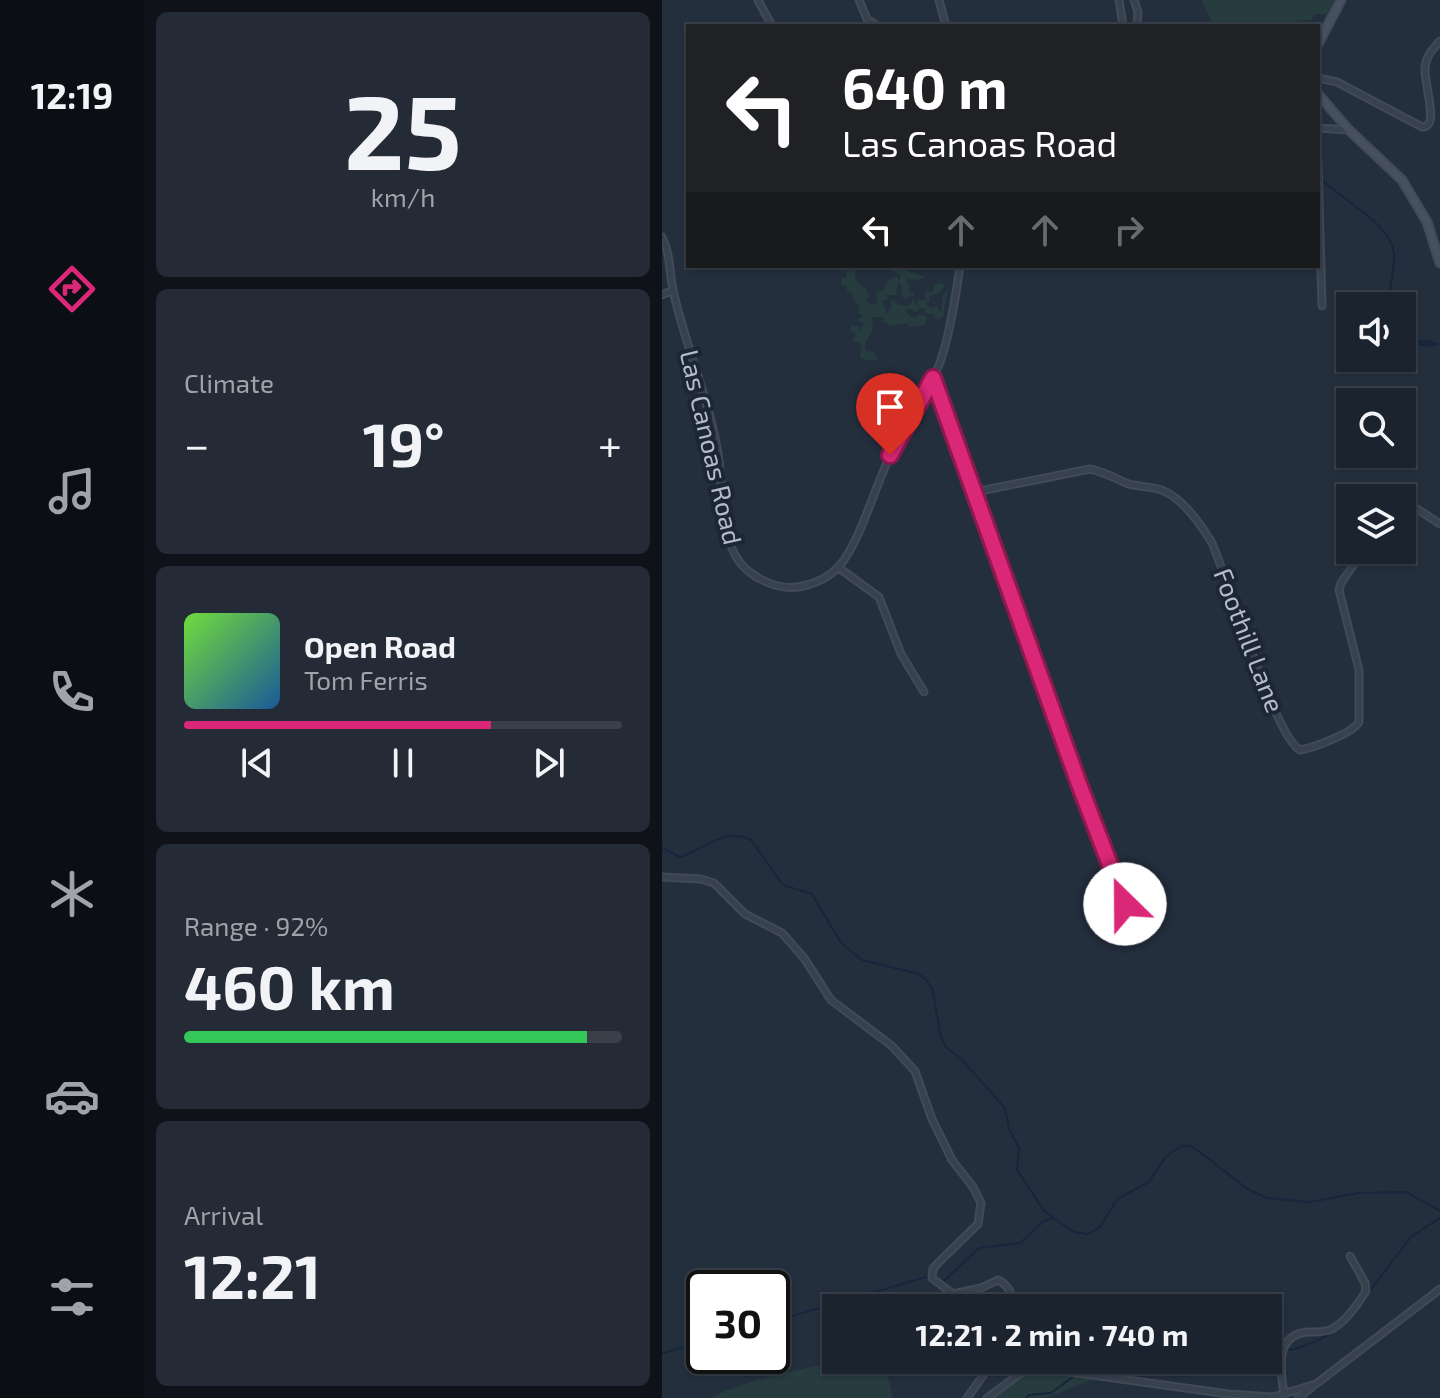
<!DOCTYPE html>
<meta charset="utf-8">
<style>
body{margin:0;font-family:"Exo 2",sans-serif;background:#242b36;color:#f1f3f6;height:100vh;display:flex;flex-direction:column;font-size:30px;white-space:nowrap}
*{box-sizing:border-box;margin:0}
p{font-size:26px;color:#a0a4aa}
.icon{flex:none;width:44px;height:44px;fill:none;stroke:currentColor;stroke-width:2;stroke-linecap:round;stroke-linejoin:round}
.map{position:relative;flex:1;overflow:hidden}
.side{display:flex;flex-direction:column;gap:12px;padding:12px;background:#0f1319;width:518px}
.side>*{flex:none}
.hud{position:absolute;left:24px;top:24px;width:634px;height:244px;border-radius:0px;box-shadow:0 2px 6px #0004,0 0 0 2px #39404a;background:#202124;color:#fff;overflow:hidden}
.fabs{position:absolute;left:674px;top:292px;display:grid;gap:16px}
.fabs a{display:grid;place-items:center;width:80px;height:80px;border-radius:0px;background:#1b232e;box-shadow:0 2px 6px #0004,0 0 0 2px #39404a;font-size:40px}
.speed{position:absolute;left:24px;top:1270px;display:flex;gap:16px;font-size:40px;font-weight:700;text-align:center}
.speed>*{display:grid;place-content:center;width:104px;height:104px;border-radius:50%;background:#1b232e;box-shadow:0 2px 6px #0004,0 0 0 2px #39404a;line-height:1}
.speed .limit{border:4px solid #111;border-radius:12px;background:#fff;color:#111}
.pin{position:absolute;display:grid;place-items:center;width:68px;height:68px;color:#fff;margin:-82px -34px;border-radius:50% 50% 50% 0;rotate:-45deg;box-shadow:0 0 8px #0007}
.pin .icon{rotate:45deg}
.me{position:absolute;width:88px;margin:-44px;rotate:337deg;stroke-linejoin:round;filter:drop-shadow(0 0 6px #0008)}
.turn{display:flex;align-items:center;gap:28px;height:168px;padding:0 24px;font-size:36px}
.turn .icon{width:104px;height:104px;stroke-width:2.5}
.turn b{display:block;font-size:56px;line-height:68px}
.lanes{display:flex;align-items:center;height:76px;padding:0 24px;background:#0003;justify-content:center;gap:40px;direction:ltr}
.lanes .off{opacity:.35}
.big{font-size:60px;font-weight:700;line-height:1.1}
.side .card{flex:1;display:flex;flex-direction:column;justify-content:center;gap:12px;min-width:0;padding:0 28px;border-radius:12px;background:#242b36}
.side .dial{align-items:center;gap:0}
.dial b{font-size:104px;line-height:1}
.song{display:flex;align-items:center;gap:24px}
.cover{width:96px;height:96px;border-radius:12px;background:linear-gradient(135deg,hsl(100 70% 55%),hsl(210 70% 35%))}
.played{height:8px;border-radius:4px;background:linear-gradient(90deg,#db2777 70%,#39404a 70%)}
.keys{display:flex;justify-content:space-around;direction:ltr}
.heat{display:flex;justify-content:space-between;align-items:center;font-size:44px;direction:ltr}
.charge{height:12px;border-radius:6px;background:linear-gradient(90deg,#34c759 92%,#39404a 0)}
.trip{position:absolute;left:160px;top:1294px;width:460px;height:80px;border-radius:0px;background:#1b232e;box-shadow:0 2px 6px #0004,0 0 0 2px #39404a;font-weight:700;line-height:80px;text-align:center}
main{display:flex;flex:1;min-height:0}
.tabs{display:flex;flex-direction:column;width:144px;justify-content:space-around;align-items:center;background:#0b0e12;color:#a0a4aa}
.tabs .icon{width:56px;height:56px}
.tabs .active{color:#db2777}
.tabs b{font-size:36px;color:#f1f3f6}
.map>svg:first-child{display:block}
</style>
<main>
<nav class="tabs">
<b>12:19</b>
<svg class="icon active" aria-label="directions" viewBox="0 0 24 24"><path d="M12 3l9 9-9 9-9-9zM9 14v-3h6M13 9l2 2-2 2"/></svg>
<svg class="icon" aria-label="music" viewBox="0 0 24 24"><path d="M9 18V5l10-2v13"/><circle cx="6" cy="18" r="3"/><circle cx="16" cy="16" r="3"/></svg>
<svg class="icon" aria-label="phone" viewBox="0 0 24 24"><path d="M5 4h4l2 5-3 2q2 4 5 5l2-3 5 2v4C11 20 4 13 5 4z"/></svg>
<svg class="icon" aria-label="climate" viewBox="0 0 24 24"><path d="M12 3v18M4 7l16 10M4 17L20 7"/></svg>
<svg class="icon" aria-label="car" viewBox="0 0 24 24"><path d="M5 17H2v-5l4-1 3-4h7l3 4 3 1v5h-3M9 17h6M6 11h13"/><circle cx="7" cy="17" r="2"/><circle cx="17" cy="17" r="2"/></svg>
<svg class="icon" aria-label="filters" viewBox="0 0 24 24"><path d="M4 7h16M4 17h16"/><circle cx="9" cy="7" r="2"/><circle cx="15" cy="17" r="2"/></svg>
</nav>
<section class="side">
<div class="card dial"><b>25</b><p>km/h</p></div>
<div class="card"><p>Climate</p>
<div class="heat"><a>−</a><b class="big">19°</b><a>+</a></div>
</div>
<div class="card">
<div class="song"><i class="cover"></i><div><b>Open Road</b><p>Tom Ferris</p></div></div>
<div class="played"></div>
<div class="keys"><svg class="icon" aria-label="previous" viewBox="0 0 24 24"><path d="M18 5L8 12l10 7zM5 5v14"/></svg><svg class="icon" aria-label="pause" viewBox="0 0 24 24"><path d="M8 5v14M16 5v14"/></svg><svg class="icon" aria-label="next" viewBox="0 0 24 24"><path d="M6 5l10 7-10 7zM19 5v14"/></svg></div>
</div>
<div class="card"><p>Range · 92%</p><b class="big">460 km</b><div class="charge"></div></div>
<div class="card"><p>Arrival</p><b class="big">12:21</b></div>
</section>
<div class="map">
<svg width="778" height="1398" viewBox="0 0 778 1398">
<rect width="100%" height="100%" fill="#242f3e"/>
<path fill="#263c3f" d="M539,0H672L665,14H653L649,20L586,26H552Z
M185,266H194L193,280L205,290L207,298L203,299L204,302L212,305L215,304L214,292L221,291L224,283L232,277H236V281L239,277C236,270 224,270 218,266L214,270L209,266H232L263,277L256,280L244,278L247,285V293L252,291L251,296H247L244,300L239,295L240,287L236,282L234,295H225L226,299L220,301L225,313L229,308V301L232,300L235,304L245,306L250,303V299L257,306L255,300H263V292H271L272,286L277,283L284,285L277,293L267,296L268,301L263,304L271,308L277,305L276,309L279,312L281,297L286,287L281,317L274,320L272,314L264,313L261,307L254,312L245,308L244,312L250,318H254L256,314L265,316L263,325L247,327L246,323L230,326L221,322L222,317H210L211,330L203,343L204,350L212,353L216,359L210,361L198,358L199,344L190,341L194,334L189,331V323L191,326L198,327V332L202,324L195,320L202,316L196,313L198,306L191,299L190,292L185,291V286H181L179,282L180,278L184,277Z
M182,1360H217L224,1370L231,1398H48C89,1378 137,1370 182,1360Z
M370,1370L435,1378L383,1398H325L360,1373Z"/>
<g fill="none" stroke-linecap="round" stroke-linejoin="round">
<path stroke="#17263c" stroke-width="2" d="M660,180C680,200 732,225 732,256C732,272 727,289 727,306
M740,336L741,337
M770,344H778
M0,848L18,857C41,849 63,827 89,840L121,885L150,894L179,943L200,960L257,974L264,980L270,988L279,1037L283,1046L302,1062L343,1108L347,1129L357,1148L355,1170L361,1179L382,1211L412,1232L426,1234L438,1227L455,1199L487,1182L504,1156L520,1146H528L539,1153L584,1188L604,1198L648,1202L696,1193L744,1192L778,1211
M277,1280L282,1281L317,1248L358,1243L382,1221L392,1218
M703,1297L750,1236L778,1218
M110,1322L264,1277L270,1278
M606,1346C612,1347 619,1350 625,1350C637,1350 670,1335 678,1326
M0,1353L42,1342
M364,1398L367,1395L389,1393L434,1360"/>
<path stroke="#17263c" stroke-width="6" d="M741,337L746,341L770,344"/>
<defs>
<path id="street" d="M96,0L110,26
M197,0L205,19L216,26
M277,0L284,26
M457,0L461,26
M472,0L476,12L475,26
M656,78L675,82L760,127C778,128 762,85 763,68C763,57 771,49 778,41
M656,128L686,130
M656,162L660,306
M0,237C9,256 7,271 11,290C23,345 47,398 56,454C61,486 58,525 73,555C85,577 116,592 141,586C174,579 185,559 198,530C212,497 223,462 240,430C250,412 261,395 271,378C285,354 294,295 298,266
M0,295L11,290
M271,378L417,784L463,904
M313,492L428,469C442,472 451,477 464,483C474,487 485,486 496,489C519,495 538,523 550,543C565,577 613,737 638,750C651,748 691,733 697,722V670L677,590L679,583L702,550
M740,499L778,524
M177,568L217,597L239,654L262,692
M0,877L39,879L52,883L83,914L120,933L142,958L169,1000L230,1046L253,1071L270,1119L290,1160L311,1187L319,1203L316,1224L276,1263L271,1269L270,1278L291,1294L319,1288L336,1280C348,1285 350,1296 352,1308
M622,1395C619,1371 611,1336 645,1332C654,1332 661,1333 670,1329C683,1322 696,1304 704,1291L703,1283L688,1256
M305,1398L332,1360
M325,1398L363,1370L373,1367L566,1394L611,1397L654,1384L778,1289
M636,1398L650,1387"/>
<path id="secondary" d="M656,44L679,0
M656,94L687,130L740,180L765,222L778,263"/>
</defs>
<use href="#street" stroke="#414a57" stroke-width="9"/>
<use href="#secondary" stroke="#414a57" stroke-width="11"/>
<use href="#street" stroke="#38414e" stroke-width="5"/>
<use href="#secondary" stroke="#465061" stroke-width="7"/>
</g>
<g fill="none" stroke-linecap="round" stroke-linejoin="round">
<defs>
<path id="route" d="M228,455L271,378L417,784L463,904"/>
</defs>
<use href="#route" stroke="#8e194d" stroke-width="20"/>
<use href="#route" stroke="#db2777" stroke-width="14"/>
</g>
<g text-anchor="middle" dominant-baseline="central" stroke-width="8" stroke-linejoin="round" paint-order="stroke">
<g font-size="26" fill="#b4bcc9" stroke="#1d2633">
<text transform="translate(50 447) rotate(77)">Las Canoas Road</text>
<text transform="translate(588 640) rotate(69)">Foothill Lane</text>
</g>
</g>
</svg>
<div class="fabs">
<a><svg class="icon" aria-label="sound" viewBox="0 0 24 24"><path d="M4 9h4l5-4v14l-5-4H4zM17 9q2 3 0 6"/></svg></a>
<a><svg class="icon" aria-label="search" viewBox="0 0 24 24"><circle cx="10" cy="10" r="6"/><path d="M15 15l6 6"/></svg></a>
<a><svg class="icon" aria-label="layers" viewBox="0 0 24 24"><path d="M12 4l9 5-9 5-9-5zM3 14l9 5 9-5"/></svg></a>
</div>
<div class="speed"><div class="limit">30</div></div>
<div class="pin" style="left:228px;top:455px;background:#d93025"><svg class="icon" aria-label="arrive" viewBox="0 0 24 24"><path d="M6 21V4h12l-3 4 3 4H6"/></svg></div>
<svg class="me" style="left:463px;top:904px" viewBox="-20 -20 40 40"><circle r="19" fill="#fff"/><path d="M0-13L10 11 0 6-10 11z" fill="#db2777"/></svg>
<div class="trip">12:21 · 2 min · 740 m</div>
<div class="hud">
<div class="turn"><svg class="icon" aria-label="left" viewBox="0 0 24 24"><path d="M17 20v-9H6M10 6l-5 5 5 5"/></svg><div><b>640 m</b>Las Canoas Road</div></div>
<div class="lanes"><svg class="icon" aria-label="left" viewBox="0 0 24 24"><path d="M17 20v-9H6M10 6l-5 5 5 5"/></svg><svg class="icon off" aria-label="ahead" viewBox="0 0 24 24"><path d="M12 20V5M6 11l6-6 6 6"/></svg><svg class="icon off" aria-label="ahead" viewBox="0 0 24 24"><path d="M12 20V5M6 11l6-6 6 6"/></svg><svg class="icon off" aria-label="right" viewBox="0 0 24 24"><path d="M7 20v-9h11M14 6l5 5-5 5"/></svg></div>
</div>
</div>
</main>
